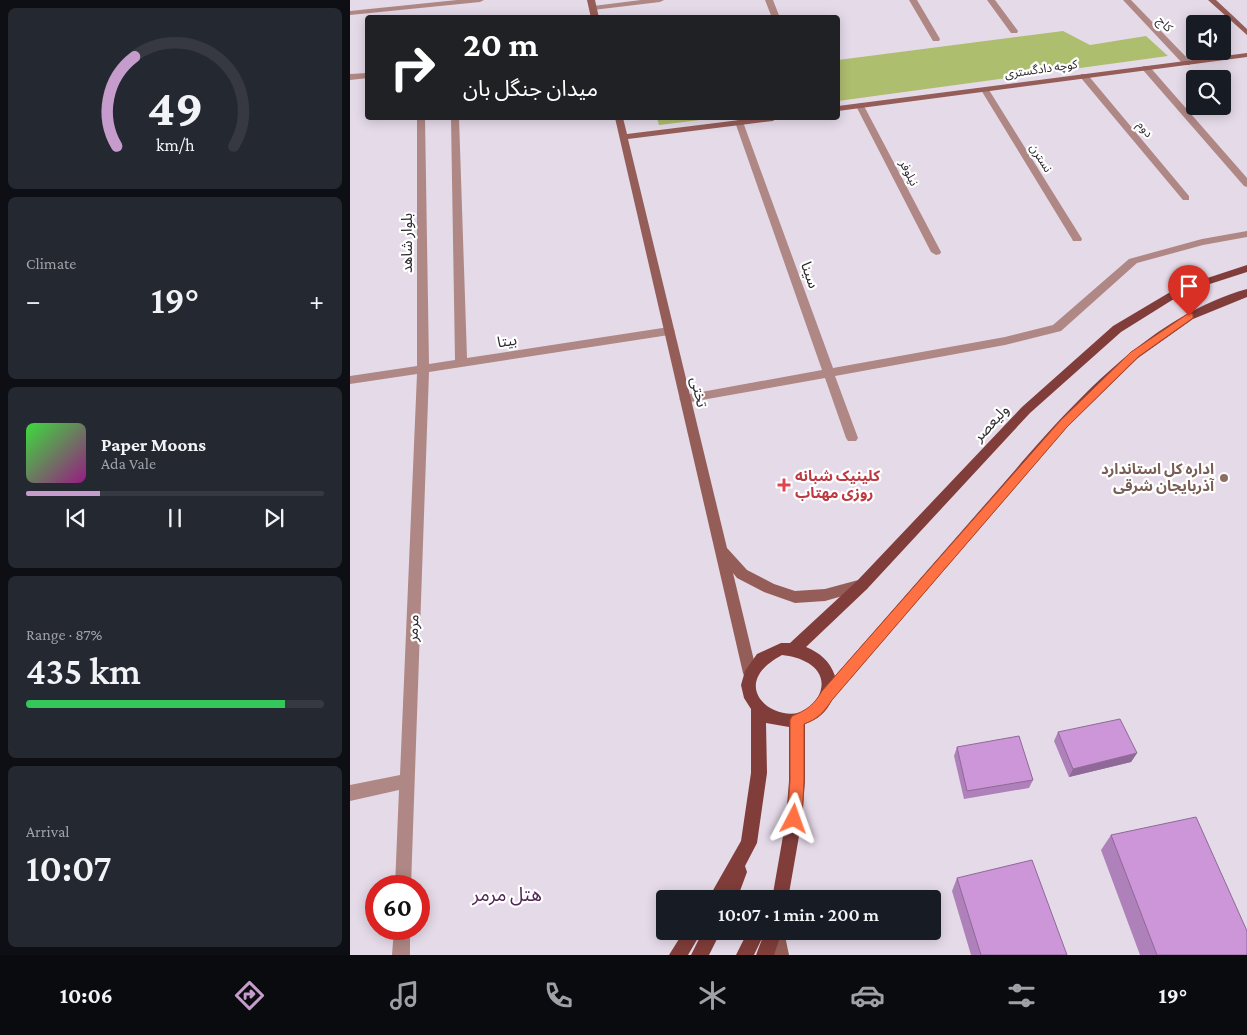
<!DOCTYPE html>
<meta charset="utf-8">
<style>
body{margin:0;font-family:"Crimson Pro","Noto Sans Arabic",serif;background:#242831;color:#f1f3f6;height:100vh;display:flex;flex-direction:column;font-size:19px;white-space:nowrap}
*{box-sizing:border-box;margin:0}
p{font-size:16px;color:#9ea1a6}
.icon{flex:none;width:28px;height:28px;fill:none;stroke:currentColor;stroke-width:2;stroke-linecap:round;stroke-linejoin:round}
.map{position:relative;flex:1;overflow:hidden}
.sheet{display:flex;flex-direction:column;gap:8px;padding:8px;background:#0d0f14;width:350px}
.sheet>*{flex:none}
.hud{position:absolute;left:15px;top:15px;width:475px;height:105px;border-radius:5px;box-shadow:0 2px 12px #0003;background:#202124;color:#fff;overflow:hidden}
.buttons{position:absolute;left:836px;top:15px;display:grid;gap:10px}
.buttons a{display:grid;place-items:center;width:45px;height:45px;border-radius:5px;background:#171b24;box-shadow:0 2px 12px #0003;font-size:25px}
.speed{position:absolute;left:15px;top:875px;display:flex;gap:10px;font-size:25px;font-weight:700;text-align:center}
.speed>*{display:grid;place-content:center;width:65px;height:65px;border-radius:50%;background:#171b24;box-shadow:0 2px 12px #0003;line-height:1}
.speed .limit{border:8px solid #d22;background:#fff;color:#111}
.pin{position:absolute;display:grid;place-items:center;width:42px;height:42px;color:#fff;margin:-51px -21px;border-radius:50% 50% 50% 0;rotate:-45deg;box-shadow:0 0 5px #0007}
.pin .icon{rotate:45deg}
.me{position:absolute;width:55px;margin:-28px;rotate:4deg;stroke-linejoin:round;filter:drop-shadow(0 0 4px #0008)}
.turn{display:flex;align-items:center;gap:18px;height:105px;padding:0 15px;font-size:22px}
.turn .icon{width:65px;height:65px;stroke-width:2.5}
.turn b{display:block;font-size:35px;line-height:42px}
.big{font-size:38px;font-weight:600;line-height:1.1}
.sheet .tile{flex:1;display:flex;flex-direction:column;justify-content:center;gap:8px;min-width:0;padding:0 18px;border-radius:8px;background:#242831}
.sheet .dial{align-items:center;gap:0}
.dial svg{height:130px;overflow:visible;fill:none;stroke:#363941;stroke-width:7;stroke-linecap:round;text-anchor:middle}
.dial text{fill:#f1f3f6;stroke:none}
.song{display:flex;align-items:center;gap:15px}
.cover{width:60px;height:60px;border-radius:8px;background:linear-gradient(135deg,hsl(120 70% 55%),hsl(310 70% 35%))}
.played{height:5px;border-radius:2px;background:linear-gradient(90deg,#c69ccd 25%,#363941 25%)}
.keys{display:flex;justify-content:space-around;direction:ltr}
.heat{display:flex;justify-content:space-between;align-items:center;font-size:28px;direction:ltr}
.charge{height:8px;border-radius:4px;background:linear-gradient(90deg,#34c759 87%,#363941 0)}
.trip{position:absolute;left:306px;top:890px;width:285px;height:50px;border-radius:5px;background:#171b24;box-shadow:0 2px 12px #0003;font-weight:600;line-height:50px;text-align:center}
.menu{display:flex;height:80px;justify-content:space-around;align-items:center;background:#090b0e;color:#9ea1a6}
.menu .icon{width:35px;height:35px}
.menu .selected{color:#c69ccd}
.menu b{font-size:22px;color:#f1f3f6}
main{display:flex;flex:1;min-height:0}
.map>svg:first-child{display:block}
</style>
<main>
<section class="sheet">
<div class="tile dial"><svg viewBox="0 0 100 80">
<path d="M14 69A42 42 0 1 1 86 69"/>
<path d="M14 69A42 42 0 0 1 25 14" stroke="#c69ccd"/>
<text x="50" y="56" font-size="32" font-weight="700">49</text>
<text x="50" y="72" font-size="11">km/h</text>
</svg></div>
<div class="tile"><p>Climate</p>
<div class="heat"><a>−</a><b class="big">19°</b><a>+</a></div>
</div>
<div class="tile">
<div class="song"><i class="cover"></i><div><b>Paper Moons</b><p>Ada Vale</p></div></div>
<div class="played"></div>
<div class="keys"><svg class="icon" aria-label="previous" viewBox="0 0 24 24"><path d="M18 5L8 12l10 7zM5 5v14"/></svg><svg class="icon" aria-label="pause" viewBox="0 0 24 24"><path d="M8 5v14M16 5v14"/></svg><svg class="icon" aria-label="next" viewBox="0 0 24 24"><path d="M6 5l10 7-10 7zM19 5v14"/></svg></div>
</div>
<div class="tile"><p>Range · 87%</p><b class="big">435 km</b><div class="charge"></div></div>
<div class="tile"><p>Arrival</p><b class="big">10:07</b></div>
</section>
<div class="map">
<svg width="897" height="955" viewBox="0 0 897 955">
<rect width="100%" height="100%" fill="#e5dae8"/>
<path fill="#aebe6f" d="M713,31L740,45L796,36L818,56L488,101V60Z
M307,118H366L309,125Z"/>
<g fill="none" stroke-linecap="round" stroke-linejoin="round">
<path fill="#af8784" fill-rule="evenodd" d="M635,87L639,90L732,239L731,241H723L722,239L631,90Z
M510,103L514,106L591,252L590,254L586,255L581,252L506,106Z"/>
<path fill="#af8784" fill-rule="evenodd" d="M107,0H134L130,2L0,15V11Z
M291,0H314L310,2L243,10L239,8L243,6Z
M415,0H423L430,18H422Z
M559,0H567L590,39L589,41H583Z
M637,0H645L668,31L667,33H661Z
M773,0H781L840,61V65H834Z
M793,66H799L897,178V187L894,186L793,70Z
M18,73V78L0,80V74Z
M731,74H737L839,196V200H833L731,78Z
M67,118H75L79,364L105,360L101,118H109L117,358L319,327L325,331L319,335L79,372L61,886H45L49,790L0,801V785L50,775L67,374L0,384V376L67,366Z
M389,119L393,122L483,368L655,337L703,325L779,259L852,239L897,231V237L853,245L787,263L711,331L655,345L485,376L508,438L506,441H498L496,438L475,378L335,403L329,399L335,395L472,370L385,122Z
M44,929H60V955H42Z"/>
<path fill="#955d58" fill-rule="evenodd" d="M237,0H245L249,18H241Z
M858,0H866L897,29V35Z
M897,53V57L488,111V106Z
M265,118H273L277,134L406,118H427L423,121L278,139L377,548L397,570L424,584L445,591L475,589L512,579L517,581L519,585L517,589L475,601L445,603L414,592L387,578L383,573L407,673L405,678L400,680L395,678L393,673Z
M416,931H434L439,955H421Z"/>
<path fill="#803d3a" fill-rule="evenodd" d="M897,265V272L835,292L771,332L680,413L517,589L456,647C470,653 480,661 485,676C534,620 583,564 632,508C705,425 787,320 897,289V297L843,319L788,358L717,427L482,700C476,713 468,719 455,724V781L452,819L438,899H422L436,819L439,781V727L416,723L417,773L407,843L395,866L397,872L387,899H358L391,841L401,773V709L394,698L391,685L395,671L407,654L431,643H440L507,581L672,407L763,326L827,288ZM432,655C454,657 480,670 469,695C450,741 363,692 432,655Z
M334,931H352L338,955H319Z
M353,931H371L359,955H341Z
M398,931H432L424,955H406L414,934L404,955H386Z"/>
</g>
<path fill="#af81ba" d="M708,732L787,753L781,762L719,777L704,741Z
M607,747L683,780L679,788L614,799L604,756Z
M761,835L897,955H790L751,850Z
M607,878L717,955H621L602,891Z"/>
<path fill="#8f6997" d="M787,753L781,762L719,777L723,769Z"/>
<path fill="#cc96d8" stroke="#8f6997" d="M770,719L787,753L723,769L708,732Z
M669,736L683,780L617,791L607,747Z
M846,817L897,931V955H807L761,835Z
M682,860L717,955H631L607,878Z"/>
<path fill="#ff7043" stroke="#a6492c" d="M839,313L843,314V318L788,357L717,427L482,700C474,712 468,719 454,724V781L452,819L450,824L444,826L439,824L437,819L440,781V720L442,716C457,710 464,705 472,691L710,421L781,352Z"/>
<circle fill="#8d6e63" stroke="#fff" stroke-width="2" cx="874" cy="478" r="5"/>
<path fill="#e0444e" stroke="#fff" stroke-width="2" d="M431.5 477.5h5v5h5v5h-5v5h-5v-5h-5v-5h5z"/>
<g text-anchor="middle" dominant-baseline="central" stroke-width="4.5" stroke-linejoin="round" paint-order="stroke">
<g font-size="12" fill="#2c282d" stroke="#fff">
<text transform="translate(815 24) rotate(46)">کاج</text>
<text transform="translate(691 69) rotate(-8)">کوچه دادگستری</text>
<text transform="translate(795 129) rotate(50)">دوم</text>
<text transform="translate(691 158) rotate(58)">نسترن</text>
<text transform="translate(559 173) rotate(63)">نیلوفر</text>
</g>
<g font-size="15" fill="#2c282d" stroke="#fff">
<text transform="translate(57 243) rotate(-90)">بلوار شاهد</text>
<text transform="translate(460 275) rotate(70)">سینا</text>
<text transform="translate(157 341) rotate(-9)">بیتا</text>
<text transform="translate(349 392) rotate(77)">تختى</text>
<text transform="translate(641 423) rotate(-47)">ولیعصر</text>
<text transform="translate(63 628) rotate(-88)">مرمر</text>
</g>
<g font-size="15" font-weight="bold" fill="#785e54" stroke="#fff" text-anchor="end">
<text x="864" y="469">اداره کل استاندارد<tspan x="864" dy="17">آذربایجان شرقی</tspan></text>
</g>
<g font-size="15" font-weight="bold" fill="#be3a42" stroke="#fff" text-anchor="start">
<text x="445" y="476">کلینیک شبانه<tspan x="445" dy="17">روزی مهتاب</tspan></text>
</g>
<g font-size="19" fill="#532557" stroke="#fff">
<text x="157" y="894">هتل مرمر</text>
</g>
</g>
</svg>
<div class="buttons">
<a><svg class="icon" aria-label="sound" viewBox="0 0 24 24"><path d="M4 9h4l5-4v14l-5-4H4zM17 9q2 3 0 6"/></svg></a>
<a><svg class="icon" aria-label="search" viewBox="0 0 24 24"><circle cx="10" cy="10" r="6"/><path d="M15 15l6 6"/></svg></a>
</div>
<div class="speed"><div class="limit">60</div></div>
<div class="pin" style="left:839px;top:316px;background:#d93025"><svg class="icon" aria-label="arrive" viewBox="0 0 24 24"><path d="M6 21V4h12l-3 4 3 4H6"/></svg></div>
<svg class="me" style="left:444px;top:819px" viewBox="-20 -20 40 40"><path d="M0-17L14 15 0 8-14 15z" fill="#ff7043" stroke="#fff" stroke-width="4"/></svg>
<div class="trip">10:07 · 1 min · 200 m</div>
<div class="hud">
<div class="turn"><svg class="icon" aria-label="right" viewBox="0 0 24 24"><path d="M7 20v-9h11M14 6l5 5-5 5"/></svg><div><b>20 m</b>میدان جنگل بان</div></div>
</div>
</div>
</main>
<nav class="menu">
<b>10:06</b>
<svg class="icon selected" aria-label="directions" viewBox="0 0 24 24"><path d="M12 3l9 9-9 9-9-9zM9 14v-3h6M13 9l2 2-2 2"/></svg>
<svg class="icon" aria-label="music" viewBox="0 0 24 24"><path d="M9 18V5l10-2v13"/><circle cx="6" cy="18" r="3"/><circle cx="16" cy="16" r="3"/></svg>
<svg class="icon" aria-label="phone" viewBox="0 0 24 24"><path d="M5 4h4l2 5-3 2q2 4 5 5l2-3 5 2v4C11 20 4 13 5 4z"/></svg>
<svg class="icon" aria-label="climate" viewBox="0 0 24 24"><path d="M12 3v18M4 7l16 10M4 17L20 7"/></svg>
<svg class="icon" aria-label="car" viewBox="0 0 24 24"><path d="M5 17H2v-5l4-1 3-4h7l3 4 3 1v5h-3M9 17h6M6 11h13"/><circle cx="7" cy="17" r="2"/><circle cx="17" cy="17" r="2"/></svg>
<svg class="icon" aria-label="filters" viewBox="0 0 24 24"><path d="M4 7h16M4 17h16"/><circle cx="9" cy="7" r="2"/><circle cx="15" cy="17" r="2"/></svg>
<b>19°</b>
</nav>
